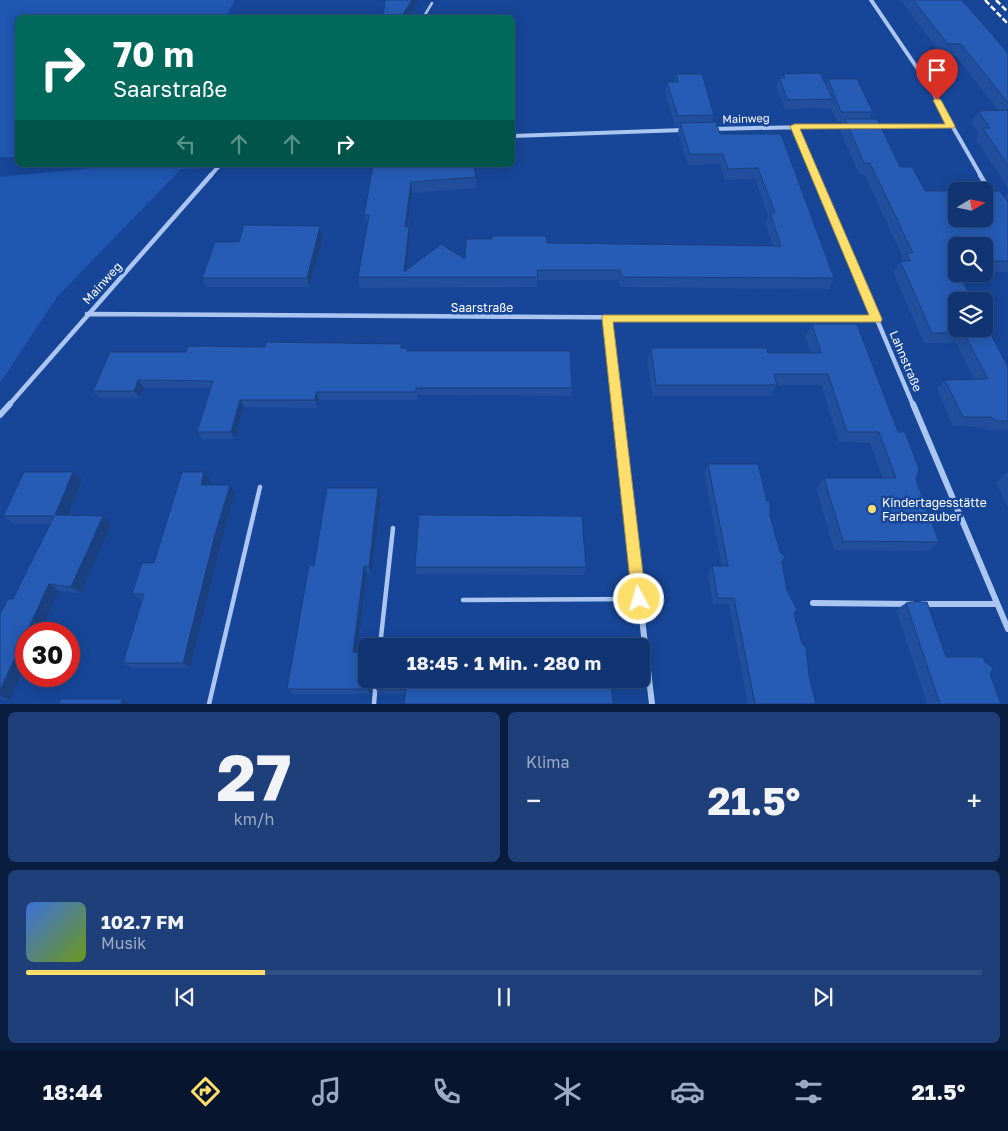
<!DOCTYPE html>
<html lang="de">
<meta charset="utf-8">
<style>
body{margin:0;font-family:"Golos Text",sans-serif;background:#1e3f7a;color:#f1f3f6;height:100vh;display:flex;flex-direction:column;font-size:19px;white-space:nowrap}
*{box-sizing:border-box;margin:0}
p{font-size:16px;color:#9caac4}
.icon{flex:none;width:28px;height:28px;fill:none;stroke:currentColor;stroke-width:2;stroke-linecap:round;stroke-linejoin:round}
.map{position:relative;height:704px;overflow:hidden}
.details{display:flex;flex-direction:column;gap:8px;padding:8px;background:#091d3f;flex:1}
.details>*{flex:none}
.top-card{position:absolute;left:15px;top:15px;width:500px;height:152px;border-radius:8px;box-shadow:0 2px 12px #0003,0 0 0 1px #304f84;background:#00695c;color:#fff;overflow:hidden}
.needle{width:32px;rotate:80deg}
.buttons{position:absolute;left:948px;top:182px;display:grid;gap:10px}
.buttons a{display:grid;place-items:center;width:45px;height:45px;border-radius:8px;background:#113472;box-shadow:0 2px 12px #0003,0 0 0 1px #304f84;font-size:25px}
.speed{position:absolute;left:15px;top:622px;display:flex;gap:10px;font-size:25px;font-weight:700;text-align:center}
.speed>*{display:grid;place-content:center;width:65px;height:65px;border-radius:50%;background:#113472;box-shadow:0 2px 12px #0003,0 0 0 1px #304f84;line-height:1}
.speed .limit{border:8px solid #d22;background:#fff;color:#111}
.pin{position:absolute;display:grid;place-items:center;width:42px;height:42px;color:#fff;margin:-51px -21px;border-radius:50% 50% 50% 0;rotate:-45deg;box-shadow:0 0 5px #0007}
.pin .icon{rotate:45deg}
.me{position:absolute;width:55px;margin:-28px;rotate:354deg;stroke-linejoin:round;filter:drop-shadow(0 0 4px #0008)}
.turn{display:flex;align-items:center;gap:18px;height:105px;padding:0 15px;font-size:22px}
.turn .icon{width:65px;height:65px;stroke-width:2.5}
.turn b{display:block;font-size:35px;line-height:42px}
.lanes{display:flex;align-items:center;height:48px;padding:0 15px;background:#0003;justify-content:center;gap:25px;direction:ltr}
.lanes .off{opacity:.35}
.big{font-size:38px;font-weight:700;line-height:1.1}
.details .widget{flex:1;display:flex;flex-direction:column;justify-content:center;gap:8px;min-width:0;padding:0 18px;border-radius:8px;background:#1e3f7a}
.details .dial{align-items:center;gap:0}
.dial b{font-size:65px;line-height:1}
.song{display:flex;align-items:center;gap:15px}
.cover{width:60px;height:60px;border-radius:8px;background:linear-gradient(135deg,hsl(220 70% 55%),hsl(80 70% 35%))}
.played{height:5px;border-radius:2px;background:linear-gradient(90deg,#ffdf6b 25%,#304f84 25%)}
.keys{display:flex;justify-content:space-around;direction:ltr}
.heat{display:flex;justify-content:space-between;align-items:center;font-size:28px;direction:ltr}
.details .tiles{flex:1;display:grid;gap:8px;grid-template-columns:1fr 1fr}
.widget:last-child{grid-column:span 2}
.trip{position:absolute;left:358px;top:638px;width:292px;height:50px;border-radius:8px;background:#113472;box-shadow:0 2px 12px #0003,0 0 0 1px #304f84;font-weight:700;line-height:50px;text-align:center}
.tab-bar{display:flex;height:80px;justify-content:space-around;align-items:center;background:#07152e;color:#9caac4}
.tab-bar .icon{width:35px;height:35px}
.tab-bar .on{color:#ffdf6b}
.tab-bar b{font-size:22px;color:#f1f3f6}
.map>svg:first-child{display:block}
</style>
<div class="map">
<svg width="1008" height="704" viewBox="0 0 1008 704">
<rect width="100%" height="100%" fill="#174698"/>
<path fill="#1f57b2" d="M0,0H235L226,17L18,18L17,157H0Z
M126,165H207L203,168L181,169L57,297L0,383V177Z"/>
<g fill="none" stroke-linecap="round" stroke-linejoin="round">
<path stroke="#abc6f1" stroke-width="2.5" d="M423,18L432,3"/>
<path stroke="#abc6f1" stroke-width="4.5" d="M463,600L639,599
M380,646L393,528
M209,704L260,487
M374,704L376,679"/>
<path stroke="#abc6f1" stroke-width="4" d="M871,0L930,87L981,176
M795,126L816,176
M874,126H951
M712,129L848,126
M512,136L683,130
M210,176L220,165"/>
<path stroke="#abc6f1" stroke-width="4.5" d="M816,175L913,405
M980,175L993,196
M87,314L877,319
M607,318L617,405
M9,405L211,175"/>
<path stroke="#abc6f1" stroke-width="6" d="M617,404L652,704
M913,404L1008,629
M0,415L10,404
M813,603L912,604
M923,604H997"/>
<path stroke="#fff" stroke-width="2.5" stroke-dasharray="6 2.5" stroke-linecap="butt" d="M985,0L1008,24
M996,0L1008,12"/>
</g>
<path fill="#214f9d" d="M900,0H962L1008,53V189L976,139L979,134L971,122L978,111H999L955,55H942Z
M676,74L714,115L712,122L720,134H781L834,278L829,289L620,287L618,280H537V287L360,288L358,277L367,225H366L364,215L373,165L476,177V188L412,193L408,227H409L410,237L407,270L547,243L773,246L765,223L768,216L755,179L725,180L720,164L688,165L678,134L679,126H675L665,92L667,82H674Z
M783,74L826,84L828,79L873,112L869,119L900,167L925,191L1005,198L1008,194V272H984V246H956V274L984,329L1008,367V430H987L981,427L953,426L937,389L945,380L974,379L956,343H924L893,272L900,261H901L903,258L864,174H859L840,130L843,122H837L830,107V108L785,109L776,87L779,78H781Z
M320,226L323,236L310,287H207L202,278L239,242Z
M812,324L916,480L939,542L928,551L834,550L816,488L824,478H883L870,443L839,442L821,385H776L770,396H653L647,360L651,348L768,353H811L805,336Z
M402,348H407L408,351L572,388L571,396L418,395L417,400H319L318,408L244,407L235,439H202L197,432L210,388H144L140,398H99L93,391L186,352Z
M708,464L770,516L782,562L787,590L794,613L816,704H748L729,604H713L708,574L712,566H722L704,473Z
M204,472L211,480L209,485H230L235,493L221,543L190,668H133L123,663L142,600H141L132,594L154,563Z
M1006,473H1008V508L996,482Z
M82,480L68,515L112,524L81,593L59,591L40,634H26V664L10,700L0,699V614L13,599L50,524H14L3,516Z
M378,488L381,497L372,574L367,573L358,652L366,679H372L371,694H293L287,689L314,566Z
M415,567H586L584,575L417,574Z
M906,603L946,657L990,674L1001,704H927L896,610Z
M611,679L405,694H379L376,689Z"/>
<path fill="#1b407f" d="M412,0H417V2L408,18H401Z
M411,182L412,193L406,237L405,227Z
M320,226L323,236L310,287L307,278Z
M409,227L410,237L406,277L404,272Z
M138,380L144,388L140,398L134,391Z
M316,392L319,400L318,408L315,400Z
M240,400L244,407L235,439L231,432Z
M73,472L82,480L65,523L55,515Z
M204,472L211,480L207,493L201,485Z
M230,485L235,493L221,543L190,668L183,663L215,535Z
M378,488L381,497L372,574L369,567Z
M103,516L112,524L81,593L71,587Z
M364,566L367,573L357,657L353,652Z
M49,584L59,591L40,634H26V664L10,700L0,696V690Z
M368,679H372L371,694L367,689Z
M122,699L132,704H121Z"/>
<path fill="#265cb6" stroke="#1b407f" fill-rule="evenodd" d="M385,0H412L401,18H383Z
M913,0H962L1008,53V103L961,44H948Z
M820,73L833,99L788,100L779,78H785L783,74Z
M676,74H702L714,115L678,116L667,82H678Z
M828,79H857L873,112H841Z
M1008,110V166L983,128H990L978,111Z
M845,119H877L900,167H912L925,191H1000L1008,202V261H984V246H956V261L952,260L956,269V274H959L973,301H956V329H984V321L1008,367V421H997L991,417H963L945,380L988,379L964,333H932L900,261H910L906,253H913L870,163H864ZM956,191H984V219H956Z
M716,122L720,134H781L834,278L622,277L620,270H537L538,277H358L369,215H364L373,165H474L476,177L411,182L405,227H409L404,272L441,244L465,259L466,239H492V236H546L547,243L781,246L770,213H775L758,168L728,169L723,154H690L680,123Z
M244,225L320,226L307,278H202L215,242H239Z
M812,324H857L898,432H905L919,469L916,480L939,542L843,541L824,478H896L879,432H847L828,374H774L777,385H656L651,348H766L768,353H821Z
M267,342L401,344V348H407V351H570L572,388H416V392H316L315,400H240L231,432H197L213,381L138,380L134,391H93L110,352H186L188,346L265,347Z
M708,464H758L767,501L770,503V516L780,552L785,557L782,562L787,590L797,610L794,613L802,644L806,647L809,676L816,704H755L734,598H718L712,566H728Z
M24,472H73L55,515L103,516L71,587L49,584L0,690V614L8,599H13L54,516H3Z
M182,472H204L201,485H230L215,535L183,663H123L144,594H132L142,563H154Z
M327,488H378L369,567L364,566L353,652H366V679H368L367,689H287L309,565L314,566Z
M419,515L582,516L586,567H415Z
M910,602H927L946,657H983L985,662L993,668L990,674L1001,704H940L906,603Z
M376,679H611L613,704H404L406,689H376Z
M61,699H122L121,704H59Z"/>
<path fill="#ffdf6b" stroke="#a69146" d="M937,98L941,100L955,126L954,128L800,129L882,319L881,322H613L646,599L644,604L639,606L634,604L632,599L602,318L603,315H869L790,126L795,124H945L933,100Z"/>
<circle fill="#ffdf6b" stroke="#174698" stroke-width="2" cx="872" cy="509" r="5"/>
<g text-anchor="middle" dominant-baseline="central" stroke-width="5" stroke-linejoin="round" paint-order="stroke">
<g font-size="11" fill="#fff" stroke="#174698">
<text transform="translate(746 118) rotate(-2)">Mainweg</text>
</g>
<g font-size="12" fill="#fff" stroke="#174698">
<text transform="translate(102 283) rotate(-48)">Mainweg</text>
<text x="482" y="307">Saarstraße</text>
<text transform="translate(906 361) rotate(67)">Lahnstraße</text>
</g>
<g font-size="12" fill="#fff" stroke="#174698" text-anchor="start">
<text x="882" y="502">Kindertagesstätte<tspan x="882" dy="14">Farbenzauber</tspan></text>
</g>
</g>
</svg>
<div class="buttons">
<a><svg class="needle" viewBox="-14 -14 28 28"><path d="M0-13l5 13h-10z" fill="#e53935"/><path d="M0 13l5-13h-10z" fill="#9caac4"/></svg></a>
<a><svg class="icon" aria-label="search" viewBox="0 0 24 24"><circle cx="10" cy="10" r="6"/><path d="M15 15l6 6"/></svg></a>
<a><svg class="icon" aria-label="layers" viewBox="0 0 24 24"><path d="M12 4l9 5-9 5-9-5zM3 14l9 5 9-5"/></svg></a>
</div>
<div class="speed"><div class="limit">30</div></div>
<div class="pin" style="left:937px;top:100px;background:#d93025"><svg class="icon" aria-label="arrive" viewBox="0 0 24 24"><path d="M6 21V4h12l-3 4 3 4H6"/></svg></div>
<svg class="me" style="left:639px;top:599px" viewBox="-20 -20 40 40"><circle r="17" fill="#ffdf6b" stroke="#fff" stroke-width="3"/><path d="M0-11L8 9 0 5-8 9z" fill="#fff"/></svg>
<div class="trip">18:45 · 1 Min. · 280 m</div>
<div class="top-card">
<div class="turn"><svg class="icon" aria-label="right" viewBox="0 0 24 24"><path d="M7 20v-9h11M14 6l5 5-5 5"/></svg><div><b>70 m</b>Saarstraße</div></div>
<div class="lanes"><svg class="icon off" aria-label="left" viewBox="0 0 24 24"><path d="M17 20v-9H6M10 6l-5 5 5 5"/></svg><svg class="icon off" aria-label="ahead" viewBox="0 0 24 24"><path d="M12 20V5M6 11l6-6 6 6"/></svg><svg class="icon off" aria-label="ahead" viewBox="0 0 24 24"><path d="M12 20V5M6 11l6-6 6 6"/></svg><svg class="icon" aria-label="right" viewBox="0 0 24 24"><path d="M7 20v-9h11M14 6l5 5-5 5"/></svg></div>
</div>
</div>
<section class="details">
<div class="tiles">
<div class="widget dial"><b>27</b><p>km/h</p></div>
<div class="widget"><p>Klima</p>
<div class="heat"><a>−</a><b class="big">21.5°</b><a>+</a></div>
</div>
<div class="widget">
<div class="song"><i class="cover"></i><div><b>102.7 FM</b><p>Musik</p></div></div>
<div class="played"></div>
<div class="keys"><svg class="icon" aria-label="previous" viewBox="0 0 24 24"><path d="M18 5L8 12l10 7zM5 5v14"/></svg><svg class="icon" aria-label="pause" viewBox="0 0 24 24"><path d="M8 5v14M16 5v14"/></svg><svg class="icon" aria-label="next" viewBox="0 0 24 24"><path d="M6 5l10 7-10 7zM19 5v14"/></svg></div>
</div>
</div>
</section>
<nav class="tab-bar">
<b>18:44</b>
<svg class="icon on" aria-label="directions" viewBox="0 0 24 24"><path d="M12 3l9 9-9 9-9-9zM9 14v-3h6M13 9l2 2-2 2"/></svg>
<svg class="icon" aria-label="music" viewBox="0 0 24 24"><path d="M9 18V5l10-2v13"/><circle cx="6" cy="18" r="3"/><circle cx="16" cy="16" r="3"/></svg>
<svg class="icon" aria-label="phone" viewBox="0 0 24 24"><path d="M5 4h4l2 5-3 2q2 4 5 5l2-3 5 2v4C11 20 4 13 5 4z"/></svg>
<svg class="icon" aria-label="climate" viewBox="0 0 24 24"><path d="M12 3v18M4 7l16 10M4 17L20 7"/></svg>
<svg class="icon" aria-label="car" viewBox="0 0 24 24"><path d="M5 17H2v-5l4-1 3-4h7l3 4 3 1v5h-3M9 17h6M6 11h13"/><circle cx="7" cy="17" r="2"/><circle cx="17" cy="17" r="2"/></svg>
<svg class="icon" aria-label="filters" viewBox="0 0 24 24"><path d="M4 7h16M4 17h16"/><circle cx="9" cy="7" r="2"/><circle cx="15" cy="17" r="2"/></svg>
<b>21.5°</b>
</nav>
